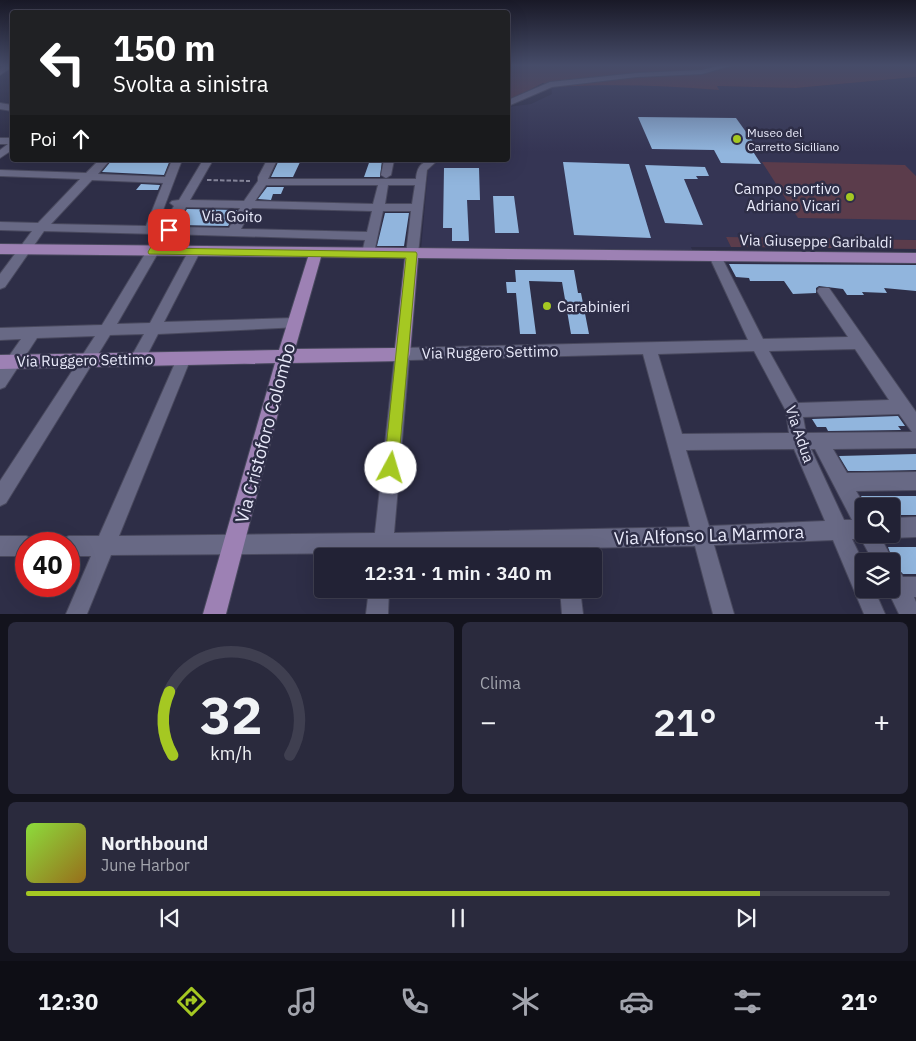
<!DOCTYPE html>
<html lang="it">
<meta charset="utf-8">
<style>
body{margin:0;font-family:"IBM Plex Sans",sans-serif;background:#2a2a3d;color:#f1f3f6;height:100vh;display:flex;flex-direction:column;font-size:19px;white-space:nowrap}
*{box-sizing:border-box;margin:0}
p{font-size:16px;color:#a2a4ad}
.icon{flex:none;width:28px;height:28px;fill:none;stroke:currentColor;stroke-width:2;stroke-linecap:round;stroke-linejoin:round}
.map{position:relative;height:614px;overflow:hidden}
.side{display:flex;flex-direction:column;gap:8px;padding:8px;background:#13131d;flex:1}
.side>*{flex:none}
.top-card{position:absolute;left:10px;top:10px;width:500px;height:152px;border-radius:5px;box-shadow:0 5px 20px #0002,0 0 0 1px #3f3f50;background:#202124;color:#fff;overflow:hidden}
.buttons{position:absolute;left:855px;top:498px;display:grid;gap:10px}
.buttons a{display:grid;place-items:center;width:45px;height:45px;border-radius:5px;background:#222235;box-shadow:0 5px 20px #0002,0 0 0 1px #3f3f50;font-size:25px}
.speed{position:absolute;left:15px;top:532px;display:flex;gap:10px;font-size:25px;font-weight:700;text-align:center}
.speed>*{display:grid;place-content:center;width:65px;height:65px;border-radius:50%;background:#222235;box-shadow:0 5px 20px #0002,0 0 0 1px #3f3f50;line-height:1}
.speed .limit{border:8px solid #d22;background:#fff;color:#111}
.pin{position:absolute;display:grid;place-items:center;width:42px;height:42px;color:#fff;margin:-21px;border-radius:10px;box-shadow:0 2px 8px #0006}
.me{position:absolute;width:55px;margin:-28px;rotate:6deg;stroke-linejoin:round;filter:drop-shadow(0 0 4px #0008)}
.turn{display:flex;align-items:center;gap:18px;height:105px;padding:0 20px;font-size:22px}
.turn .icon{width:65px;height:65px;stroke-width:2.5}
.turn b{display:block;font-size:35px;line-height:42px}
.then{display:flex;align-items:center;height:48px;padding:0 20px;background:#0003;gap:10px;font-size:19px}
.big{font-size:38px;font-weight:600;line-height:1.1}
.side .widget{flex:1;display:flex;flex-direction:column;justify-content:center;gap:8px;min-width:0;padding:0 18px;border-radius:8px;background:#2a2a3d}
.side .dial{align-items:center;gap:0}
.dial svg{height:130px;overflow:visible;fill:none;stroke:#3f3f50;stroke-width:7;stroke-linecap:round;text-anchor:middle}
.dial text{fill:#f1f3f6;stroke:none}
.song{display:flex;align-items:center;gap:15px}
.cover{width:60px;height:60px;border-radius:8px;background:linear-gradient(135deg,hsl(90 70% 55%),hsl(40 70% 35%))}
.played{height:5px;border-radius:2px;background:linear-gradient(90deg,#a5c822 85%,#3f3f50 85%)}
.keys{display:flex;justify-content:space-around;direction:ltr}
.heat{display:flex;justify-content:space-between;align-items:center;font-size:28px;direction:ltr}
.side .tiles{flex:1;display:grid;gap:8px;grid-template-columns:1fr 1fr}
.widget:last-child{grid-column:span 2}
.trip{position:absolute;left:314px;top:548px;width:288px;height:50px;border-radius:5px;background:#222235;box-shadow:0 5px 20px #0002,0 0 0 1px #3f3f50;font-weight:600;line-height:50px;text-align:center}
.tab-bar{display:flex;height:80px;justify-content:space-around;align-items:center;background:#0e0e15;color:#a2a4ad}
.tab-bar .icon{width:35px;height:35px}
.tab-bar .current{color:#a5c822}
.tab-bar b{font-size:22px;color:#f1f3f6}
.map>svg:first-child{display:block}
</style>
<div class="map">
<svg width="916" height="614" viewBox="0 0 916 614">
<rect width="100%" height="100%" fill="#2e2e47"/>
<path fill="#353554" d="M916,77V240L726,237L731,247H691L693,252L421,250L428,170L440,160H508V107L531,104L552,94L551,87L613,84H659L718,90L717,86L796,88Z"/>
<path fill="#5b3c4b" d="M508,66H916V77L796,88L717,86L719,90C661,85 609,84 551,87L543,83L508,101Z
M762,162L905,165L916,176V220L798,218Z
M726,237L916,240V249L731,247Z"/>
<path fill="#91b5dd" d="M638,117L736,118L759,150H752L761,164L721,163L714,150L652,149Z
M112,160H170L164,175L102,172Z
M279,160H301L293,177H271Z
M370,160H382L380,177H364Z
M563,162L629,164L651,238L574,235Z
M645,165L705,167L709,176H696L698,179H684L703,225L665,223Z
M444,168H479L480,200H467L469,241H452V228H443Z
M141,184L160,185L158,190H136Z
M267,187H284L281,194H273L271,200L258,199Z
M493,196H514L519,233H495Z
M187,209L237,210L228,226L177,225Z
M385,213H409L404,246H377Z
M729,264L916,265V291L884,288L887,293L862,292L864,295H847L843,289L819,286L816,288V293L793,294L784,281H750L749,278L736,277Z
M515,270H574L578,293H581L589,334H571L562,282L529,281L536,334H520L516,293H507L506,282H516Z
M898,416L905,426H898L901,430L828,431L826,427H817L812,419Z
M916,454V470L867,471H848L839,456Z
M861,496H916V515H891V506H867Z
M888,547H916V574H903L895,566Z"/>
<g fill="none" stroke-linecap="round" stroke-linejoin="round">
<defs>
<path id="minor" d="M4,66L12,67L0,75V69Z
M718,66H730L702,74L637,77L552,87L508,106V100L550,82L637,73L702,70Z
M0,103L12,105V111L0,109Z
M0,138H12V150L0,158V150L8,144H0Z
M99,160H110L98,174L165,177L172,160H182L157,226H162L174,206L170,203L172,201L179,200L203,160H213L190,200L244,201L258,181V177L267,160H277L268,179H416C417,164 424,160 438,160L427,170L418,254L412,258L406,254L411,211H383L374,253L368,257L362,253L365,240L169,234L117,324L150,323L188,252L194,248L200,252L164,322L294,318L299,319L301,323L299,327L158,334L143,363L138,365L133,363L130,359L144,334L110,335L6,503L0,506V481L95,336L37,338L5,387L0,389V369L21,339L0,340V328L102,325L157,234L44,231L5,287L0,289V274L32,231L0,230V222L38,223L80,179L0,176V170L86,173ZM92,180L163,183L146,226L51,224ZM266,185H378L373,204L255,201ZM388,185H415L412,204H385ZM186,207L240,208L229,228L174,227ZM252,208L372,211L367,232L241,229Z
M384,160H394L391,175L386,178L381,175Z
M715,252L721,256L763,339L848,337L817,291L819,288H829L916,412V448L833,449L847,473L916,472V490L856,491L865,506L864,534H879L893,561L891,565V561H873L861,539H852L864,564V589H874L885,614H864L833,540L714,545L734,614H713L695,546L575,548L576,556H556V549L392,553V556H372V553L111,555L87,614H66L91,556H69V544H60L62,539L69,536H99L179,354L184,352L189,354L191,358L119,536L375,533L395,354L397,350L402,348L748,340L709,256ZM855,349L889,400L798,403L769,351ZM754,351L786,411L789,433L682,434L658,354ZM643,354L690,527L394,533L409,360ZM899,414L912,432L806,433L803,417ZM794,449L825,521L709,526L686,450ZM811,449H815L852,520H844Z
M916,517V537L891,538L884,535L891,534V518Z
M0,536H26L33,539L35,544H26V556H0Z
M891,566L898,569L903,577H916V597H914L916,602V614H899L887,589H891Z
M369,589H389L388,614H366Z
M560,589H580L583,614H562Z"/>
<path id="major" d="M0,244L916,253V263L418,258L410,354L408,359L402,361L291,363L226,614H203L275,363L0,369V355L279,350L308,257L0,254ZM321,257L405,258L395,348L295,349Z"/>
</defs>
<use href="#minor" stroke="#49495e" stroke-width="2"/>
<use href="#major" stroke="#49495e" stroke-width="2"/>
<path stroke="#86869b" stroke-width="2" stroke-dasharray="4.5 2" stroke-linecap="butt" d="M207,180L250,181"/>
<use href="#minor" fill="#686985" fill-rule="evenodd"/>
<use href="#major" fill="#9d81b4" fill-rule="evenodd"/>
</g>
<linearGradient id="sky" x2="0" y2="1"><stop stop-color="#191927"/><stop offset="0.43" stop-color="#464c69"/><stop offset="1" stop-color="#464c69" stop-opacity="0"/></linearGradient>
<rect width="916" height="152" fill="url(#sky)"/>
<path fill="#a5c822" stroke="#6b8216" d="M166,227L173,228L174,230L169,233L160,248L416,252L417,254L398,468L396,473L391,475L386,473L384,468L406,258L149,254L148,252L162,228Z"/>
<g fill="#a5c822" stroke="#2e2e47" stroke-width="2">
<circle cx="737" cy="139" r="5"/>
<circle cx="850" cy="197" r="5"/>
<circle cx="547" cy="306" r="5"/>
</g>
<g text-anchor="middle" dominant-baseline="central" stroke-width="5" stroke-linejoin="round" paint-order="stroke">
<g font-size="12" fill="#e9eafa" stroke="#2e2e47" text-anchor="start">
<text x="747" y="132">Museo del<tspan x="747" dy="14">Carretto Siciliano</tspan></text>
</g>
<g font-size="15" fill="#e9eafa" stroke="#2e2e47" text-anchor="end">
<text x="840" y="188">Campo sportivo<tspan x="840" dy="17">Adriano Vicari</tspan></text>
<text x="557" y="306" text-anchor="start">Carabinieri</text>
</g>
<g font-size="15" fill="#e9eafa" stroke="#2e2e47">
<text transform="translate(232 216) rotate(1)">Via Goito</text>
<text transform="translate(816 241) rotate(1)">Via Giuseppe Garibaldi</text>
<text transform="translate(490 352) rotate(-1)">Via Ruggero Settimo</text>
<text transform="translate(85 360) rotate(-1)">Via Ruggero Settimo</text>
<text transform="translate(800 434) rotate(71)">Via Adua</text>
</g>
<g font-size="18" fill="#e9eafa" stroke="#2e2e47">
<text transform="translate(265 433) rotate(-75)">Via Cristoforo Colombo</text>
<text transform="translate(709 535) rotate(-2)">Via Alfonso La Marmora</text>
</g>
</g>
</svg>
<div class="buttons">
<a><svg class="icon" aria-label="search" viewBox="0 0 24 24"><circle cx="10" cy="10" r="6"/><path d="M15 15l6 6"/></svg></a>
<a><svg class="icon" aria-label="layers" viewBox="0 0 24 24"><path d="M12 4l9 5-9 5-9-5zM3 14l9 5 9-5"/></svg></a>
</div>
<div class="speed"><div class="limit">40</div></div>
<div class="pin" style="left:169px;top:230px;background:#d93025"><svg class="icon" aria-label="arrive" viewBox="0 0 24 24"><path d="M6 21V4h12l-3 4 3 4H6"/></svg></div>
<svg class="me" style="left:391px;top:468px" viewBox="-20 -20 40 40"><circle r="19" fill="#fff"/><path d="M0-13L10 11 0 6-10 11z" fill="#a5c822"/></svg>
<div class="trip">12:31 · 1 min · 340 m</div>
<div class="top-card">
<div class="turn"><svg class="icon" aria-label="left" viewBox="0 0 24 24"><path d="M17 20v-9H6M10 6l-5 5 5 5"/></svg><div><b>150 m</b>Svolta a sinistra</div></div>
<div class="then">Poi<svg class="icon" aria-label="ahead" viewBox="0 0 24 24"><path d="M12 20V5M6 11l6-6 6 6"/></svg></div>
</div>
</div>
<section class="side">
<div class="tiles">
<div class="widget dial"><svg viewBox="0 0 100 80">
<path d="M14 69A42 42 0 1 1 86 69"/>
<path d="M14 69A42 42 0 0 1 12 30" stroke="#a5c822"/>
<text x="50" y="56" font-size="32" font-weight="700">32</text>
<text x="50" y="72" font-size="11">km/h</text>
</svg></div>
<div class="widget"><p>Clima</p>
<div class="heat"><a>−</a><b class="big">21°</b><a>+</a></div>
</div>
<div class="widget">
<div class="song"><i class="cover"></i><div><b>Northbound</b><p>June Harbor</p></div></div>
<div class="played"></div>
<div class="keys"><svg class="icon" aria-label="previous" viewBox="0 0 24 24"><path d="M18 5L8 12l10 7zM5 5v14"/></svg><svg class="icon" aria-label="pause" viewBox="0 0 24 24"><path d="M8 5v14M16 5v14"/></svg><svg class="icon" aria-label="next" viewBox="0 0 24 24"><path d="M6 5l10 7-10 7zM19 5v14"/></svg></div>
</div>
</div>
</section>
<nav class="tab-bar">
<b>12:30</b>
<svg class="icon current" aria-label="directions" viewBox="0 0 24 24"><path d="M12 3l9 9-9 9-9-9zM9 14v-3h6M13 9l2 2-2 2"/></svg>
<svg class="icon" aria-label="music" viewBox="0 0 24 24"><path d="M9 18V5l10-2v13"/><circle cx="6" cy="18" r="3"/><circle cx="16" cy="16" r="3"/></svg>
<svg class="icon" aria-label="phone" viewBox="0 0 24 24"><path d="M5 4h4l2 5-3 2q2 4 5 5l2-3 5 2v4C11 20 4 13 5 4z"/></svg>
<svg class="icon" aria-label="climate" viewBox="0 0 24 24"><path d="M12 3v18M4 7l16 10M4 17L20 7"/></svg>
<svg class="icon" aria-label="car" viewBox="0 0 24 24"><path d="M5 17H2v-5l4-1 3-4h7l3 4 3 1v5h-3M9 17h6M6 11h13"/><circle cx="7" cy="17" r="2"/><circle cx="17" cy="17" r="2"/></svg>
<svg class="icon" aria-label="filters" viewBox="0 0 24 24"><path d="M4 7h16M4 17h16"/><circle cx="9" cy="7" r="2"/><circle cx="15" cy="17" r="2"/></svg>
<b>21°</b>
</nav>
